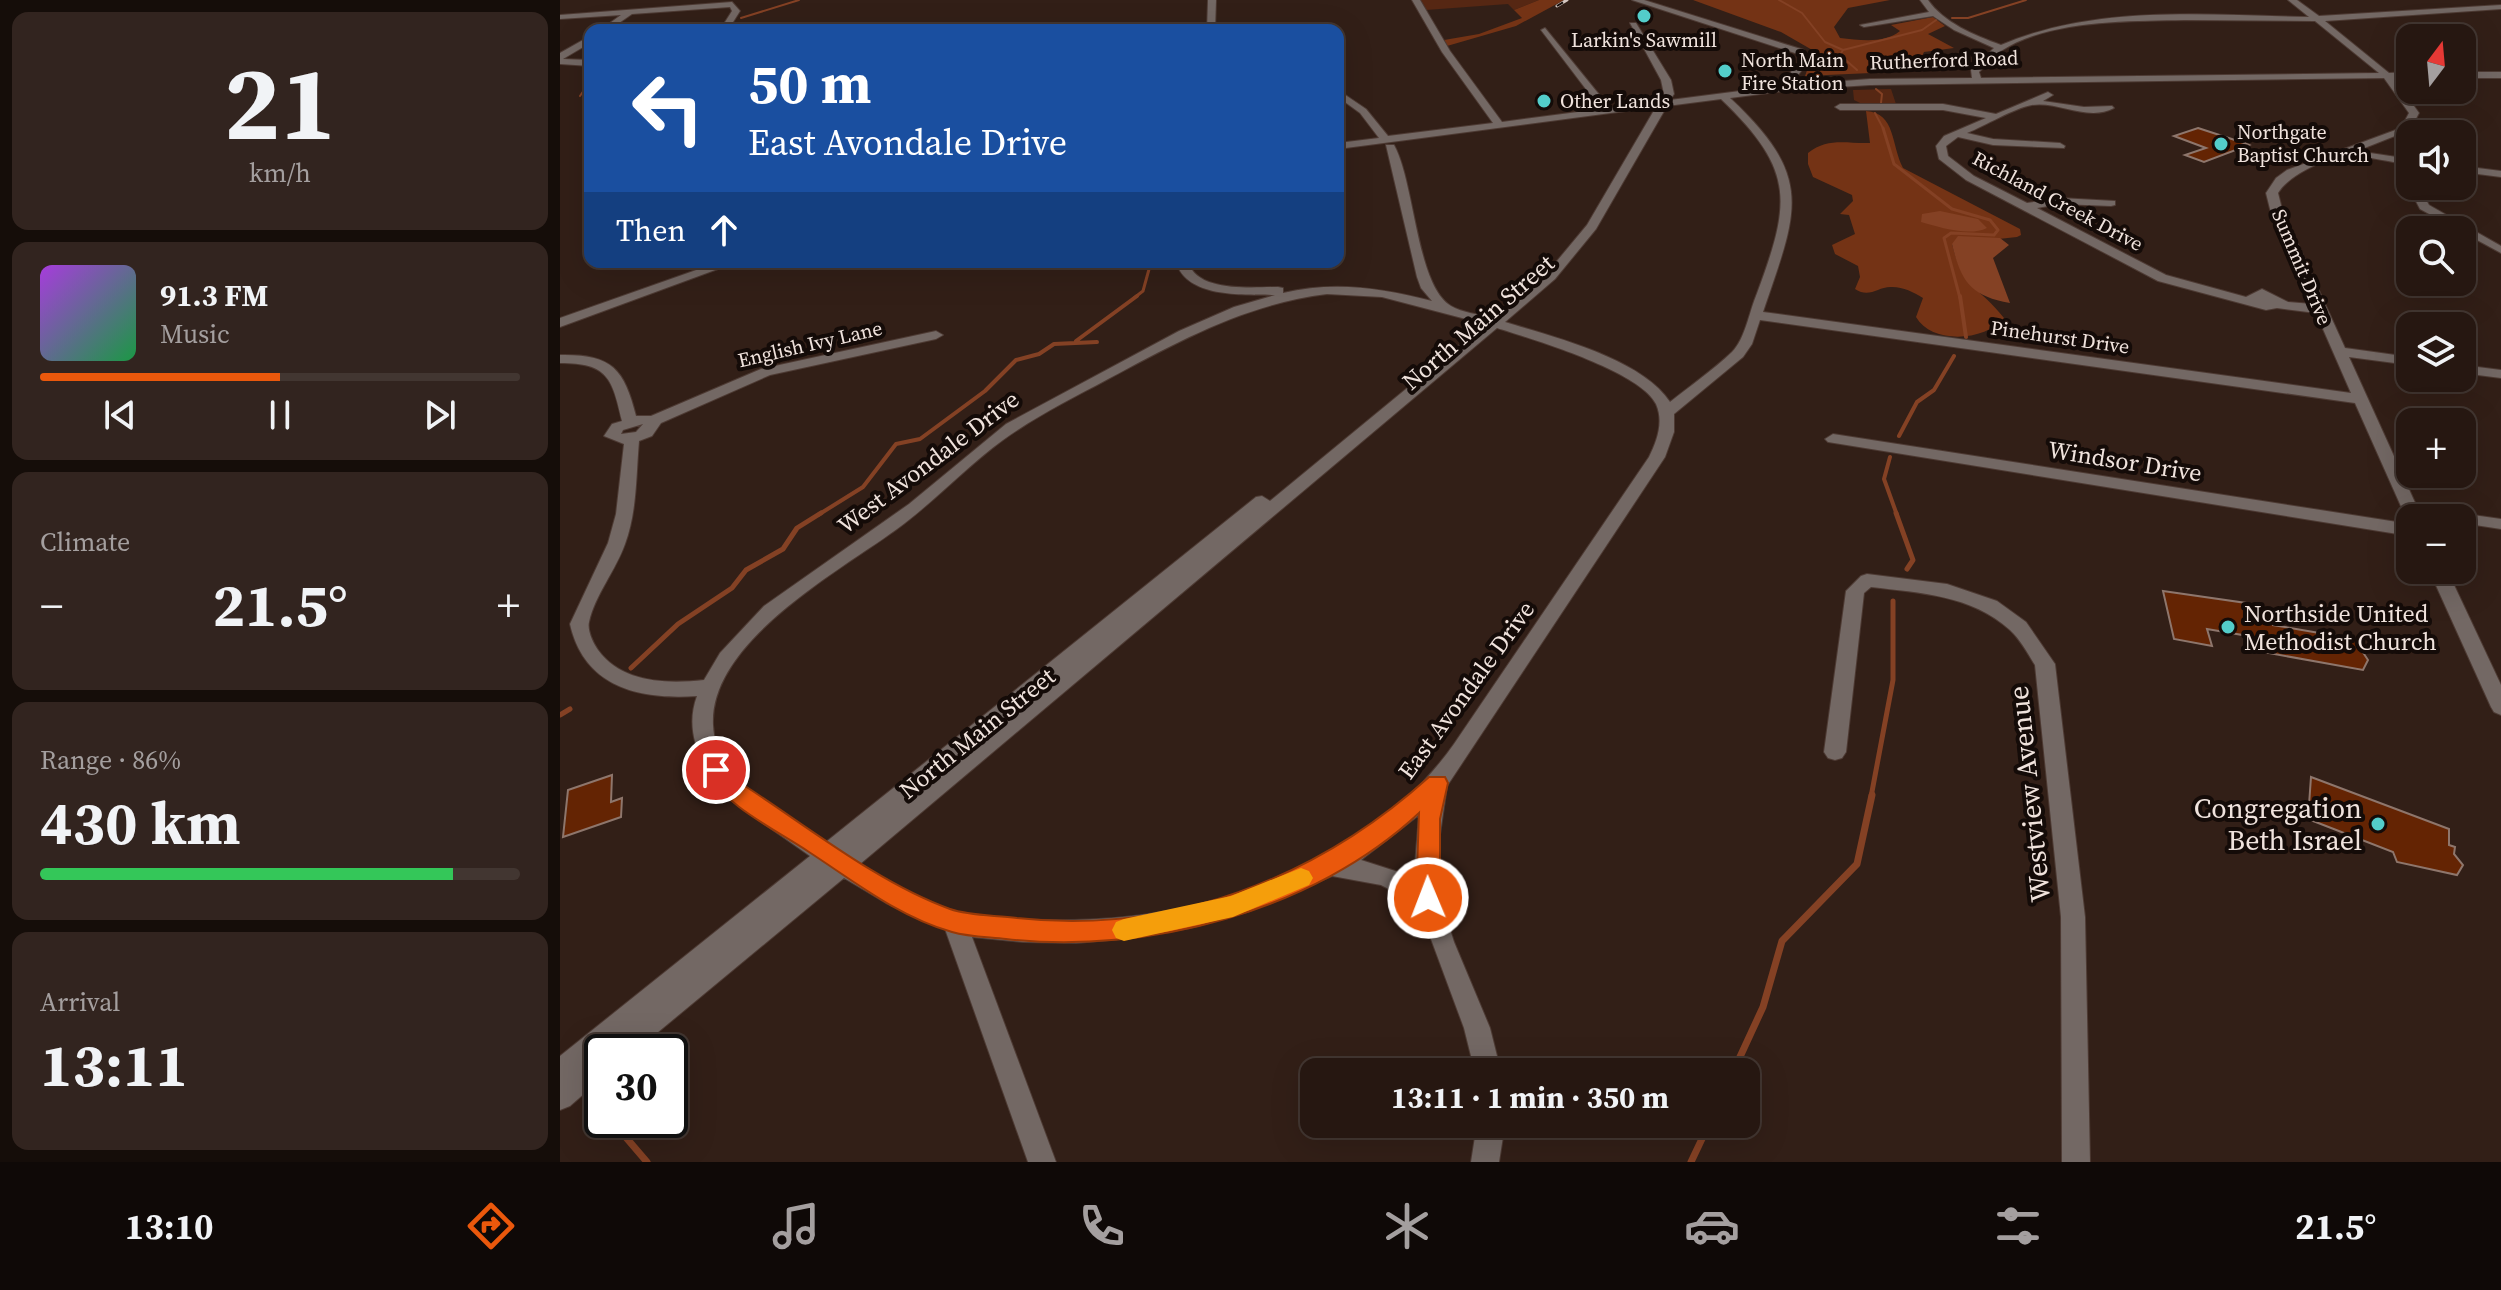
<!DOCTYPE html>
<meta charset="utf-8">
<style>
body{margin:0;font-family:"Source Serif 4",serif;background:#32241f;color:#f1f3f6;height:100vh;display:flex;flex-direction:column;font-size:30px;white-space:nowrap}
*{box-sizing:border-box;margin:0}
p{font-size:26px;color:#a49f9f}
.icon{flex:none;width:44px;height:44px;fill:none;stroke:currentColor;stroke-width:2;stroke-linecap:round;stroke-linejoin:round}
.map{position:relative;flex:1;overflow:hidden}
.sheet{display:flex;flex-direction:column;gap:12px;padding:12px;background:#150d09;width:560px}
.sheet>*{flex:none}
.top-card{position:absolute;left:24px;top:24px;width:760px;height:244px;border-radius:16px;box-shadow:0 8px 32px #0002,0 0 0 2px #423631;background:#1a4fa0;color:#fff;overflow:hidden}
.needle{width:52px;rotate:16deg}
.tools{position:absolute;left:1836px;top:24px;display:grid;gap:16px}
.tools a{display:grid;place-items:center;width:80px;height:80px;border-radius:16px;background:#261711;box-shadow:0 8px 32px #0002,0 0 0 2px #423631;font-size:40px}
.speed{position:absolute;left:24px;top:1034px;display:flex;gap:16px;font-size:40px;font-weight:700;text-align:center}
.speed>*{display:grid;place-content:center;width:104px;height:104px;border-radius:50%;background:#261711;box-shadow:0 8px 32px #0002,0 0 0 2px #423631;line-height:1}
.speed .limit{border:4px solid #111;border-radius:12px;background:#fff;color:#111}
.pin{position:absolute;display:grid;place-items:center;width:68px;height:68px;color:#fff;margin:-34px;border:4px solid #fff;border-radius:50%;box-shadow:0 2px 8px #0007}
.me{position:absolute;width:88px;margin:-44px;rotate:359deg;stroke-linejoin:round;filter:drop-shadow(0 0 6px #0008)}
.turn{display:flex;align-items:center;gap:28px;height:168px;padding:0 32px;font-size:36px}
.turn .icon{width:104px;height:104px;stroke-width:2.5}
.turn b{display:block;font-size:56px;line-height:68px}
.then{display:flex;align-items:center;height:76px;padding:0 32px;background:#0003;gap:16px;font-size:30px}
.big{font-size:60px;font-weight:700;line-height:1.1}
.sheet .widget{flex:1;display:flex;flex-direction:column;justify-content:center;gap:12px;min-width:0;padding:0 28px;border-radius:16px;background:#32241f}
.sheet .dial{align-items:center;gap:0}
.dial b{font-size:104px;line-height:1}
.song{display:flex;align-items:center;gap:24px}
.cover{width:96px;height:96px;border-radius:12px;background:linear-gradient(135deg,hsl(280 70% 55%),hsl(140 70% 35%))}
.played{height:8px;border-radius:4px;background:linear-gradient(90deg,#ea580c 50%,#423631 50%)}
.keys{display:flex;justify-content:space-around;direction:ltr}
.heat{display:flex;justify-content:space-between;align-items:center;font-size:44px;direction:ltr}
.charge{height:12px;border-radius:6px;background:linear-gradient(90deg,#34c759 86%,#423631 0)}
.trip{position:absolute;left:740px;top:1058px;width:460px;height:80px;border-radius:16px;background:#261711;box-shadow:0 8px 32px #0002,0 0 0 2px #423631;font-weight:700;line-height:80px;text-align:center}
.dock{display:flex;height:128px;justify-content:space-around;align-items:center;background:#0f0907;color:#a49f9f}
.dock .icon{width:56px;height:56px}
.dock .selected{color:#ea580c}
.dock b{font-size:36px;color:#f1f3f6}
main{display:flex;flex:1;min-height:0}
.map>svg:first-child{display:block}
</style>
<main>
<section class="sheet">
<div class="widget dial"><b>21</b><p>km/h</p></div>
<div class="widget">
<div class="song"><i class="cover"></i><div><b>91.3 FM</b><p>Music</p></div></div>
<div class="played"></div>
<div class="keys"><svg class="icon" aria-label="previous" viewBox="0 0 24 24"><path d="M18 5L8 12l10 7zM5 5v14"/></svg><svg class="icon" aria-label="pause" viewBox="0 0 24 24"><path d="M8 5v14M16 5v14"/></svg><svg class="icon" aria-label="next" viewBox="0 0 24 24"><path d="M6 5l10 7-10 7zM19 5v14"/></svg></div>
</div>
<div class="widget"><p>Climate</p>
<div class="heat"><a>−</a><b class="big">21.5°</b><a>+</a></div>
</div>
<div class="widget"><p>Range · 86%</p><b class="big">430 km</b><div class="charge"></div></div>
<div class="widget"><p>Arrival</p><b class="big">13:11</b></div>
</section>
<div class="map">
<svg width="1941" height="1162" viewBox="0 0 1941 1162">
<rect width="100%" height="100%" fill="#321f17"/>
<path fill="#562713" d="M860,0H979L954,10L948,4L866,10Z
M1331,89L1336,104H1302L1294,100L1293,90Z"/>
<path fill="#743315" d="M979,0H1004L956,26L887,46L884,40L919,34L962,18L954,10Z
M1133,0H1330L1288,8L1274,27L1280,38C1300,40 1324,44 1340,31L1331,25L1373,17L1385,26L1368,34L1394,48L1364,52L1355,71L1245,76L1254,51L1221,32Z
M1306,111C1336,113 1331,145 1343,168L1460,229L1461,235L1457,237L1392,244C1404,291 1417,284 1444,318C1426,341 1372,345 1356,317L1363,298C1353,292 1344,287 1332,287C1318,286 1310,299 1295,289L1300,277L1298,266L1275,254L1272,245L1295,234L1289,215L1280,214L1293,201L1292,195L1253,177L1248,164V153C1268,137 1287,144 1310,143Z"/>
<path fill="#844124" d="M1380,211L1418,219L1427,228C1409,237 1379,227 1361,222L1362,214Z
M1398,236L1440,238L1449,245L1433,258L1450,303C1410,296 1401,281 1392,244Z"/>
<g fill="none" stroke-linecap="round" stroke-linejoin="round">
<path stroke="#844124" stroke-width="2" d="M1219,0L1242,13L1265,42L1283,50
M181,18L239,0
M1392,18H1408L1466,0
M138,30L158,23
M1297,70L1280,55L1283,50L1362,30L1379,18
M1316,89L1322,94L1321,103
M20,96L30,81
M1315,113L1324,130"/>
<path stroke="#844124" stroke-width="3" d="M1323,128L1334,164L1392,209L1430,220L1438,230L1434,235L1391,233L1384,238L1400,298
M574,298L583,291L591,262"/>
<path stroke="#844124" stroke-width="4" d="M1400,296L1406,337
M516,341L577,296
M1339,436L1357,402L1374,390L1394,356
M1330,457L1324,479L1337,515
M258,515L303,487L336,444L360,439L425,391L456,360L479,354L494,344L537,342"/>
<path stroke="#844124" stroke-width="5" d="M1336,513L1353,560L1347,569
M71,668L118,624L172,588L186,570L223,549L237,528L261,513
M0,715L10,709
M1311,797L1333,680V601"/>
<path stroke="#844124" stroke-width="7" d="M1173,1072L1203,1007L1222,941L1297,864L1312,795
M32,1097L42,1109
M51,1120L87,1162
M1131,1162L1149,1124"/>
</g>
<path fill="#642403" stroke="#8e766c" stroke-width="2" d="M1638,128L1684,143L1689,145L1644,162L1625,155L1646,148L1614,136Z
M1603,591L1686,603L1689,613L1710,616L1713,625L1794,639L1808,660L1803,670L1692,650L1688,636L1647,629L1652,646L1614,639Z
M52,775L51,802L62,798L61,817L3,837L8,790Z
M1751,777L1889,829V845L1895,847L1894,854L1903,865L1897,875L1837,862L1833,852L1748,819Z"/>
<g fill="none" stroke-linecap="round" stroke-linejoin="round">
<defs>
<path id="minor" d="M648,0H656L655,30H647Z
M852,0H860L890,51L942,122L1041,109L981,30L985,28L1050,108L1100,101L1104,94L1101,80L1070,23H1076L1111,80L1114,94L1110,100L1219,86L1241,60L1238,54L1072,0H1084L1244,50L1250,60L1230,85L1310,79L1412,78L1411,70L1434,48L1394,30L1373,16L1304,27L1300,25L1369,12L1360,0H1368C1384,23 1414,35 1441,45C1537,4 1646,15 1749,17L1728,0H1737L1759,16L1941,5V9L1765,21L1829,73L1850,72V78H1834L1859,113L1850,130L1797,151L1850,159V165C1830,162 1808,156 1788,156C1767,156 1728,176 1718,193L1722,209L1785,348L1850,357V365L1789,357L1857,507L1941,519V529L1902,523V518H1850L1848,522L1795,403L1200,320L1192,344L1183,357L1114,414V432L1105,457L887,786L877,855L880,898L894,942L930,1028L941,1072H915L904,1028L858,904L821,885L772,876L687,912L630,928L572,938L516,943L463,942L412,937L496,1162H468L385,929L326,903L284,878L74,1052H42V1078L10,1106L0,1110V1056L250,856L166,797C143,768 123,734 137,696C79,700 24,687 10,624L48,543L56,514L64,444L44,436L52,424L62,421C52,378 48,363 0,363V355C51,354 64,368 76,416H91L201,369L376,331L383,335L376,339L210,375L101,423L92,436L79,441C76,475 77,512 65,544C56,570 35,595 29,622C27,630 33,643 38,650C62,683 107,684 144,680L160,653L204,606L349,504L446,424L619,331L674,307L715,295C685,294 627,299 616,262H628C638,293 692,287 718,287L723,288V293C774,281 821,288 872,301L861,288L857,277L826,145H834C855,183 856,285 891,306C902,313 920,314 932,318L987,273L1027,225L1096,107L778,149V143L819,138L800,113L778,97V90L806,109L828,136L933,123L882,52ZM1624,20L1755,21L1819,73L1421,78L1419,72C1426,66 1433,56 1441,51C1488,20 1569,21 1624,20ZM1824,78L1849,113L1841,128L1727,170L1716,178L1706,193L1710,209L1752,304L1728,302L1702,289L1686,297L1606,275L1477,208L1500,204L1551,206L1555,205V201L1500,198L1467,203L1414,176L1388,156L1386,146L1398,137L1433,145L1504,148L1505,146L1500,143L1433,139L1407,133C1425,126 1454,108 1472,105C1499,101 1528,122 1554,108L1552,106L1524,107L1483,101L1493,95L1488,92L1436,114L1383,104H1280L1275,107L1280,110H1383L1426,118L1384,136L1376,146L1379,159L1406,180L1598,281L1706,310L1717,308L1756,313L1791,393L1203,312C1237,211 1256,178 1170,98L1232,90L1310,85ZM1161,99C1236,171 1231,202 1196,296C1189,313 1185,339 1172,352C1153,370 1130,386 1110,402C1081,358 993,337 945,322L995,279L1036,229L1107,106ZM767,294L822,297L925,324L710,501L702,496L696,497L266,842C225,815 155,781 153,725C149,642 278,572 337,529C374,502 406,467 443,440C476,416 513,398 548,379C619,341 686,304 767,294ZM937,328C972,339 1080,371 1096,404C1104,422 1097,441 1089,457L894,744C804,871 639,923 489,920C459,920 427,919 398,912C364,903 331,883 300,864ZM83,424L76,432L61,434L63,430ZM859,815L854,877L801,860Z
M172,2L180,11L168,30H160L172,11L170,7L72,14L49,30H40L61,15L0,19V15Z
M30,36V43L3,59L30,60V66L0,64V53Z
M1902,72H1941V78H1902Z
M1902,166L1941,171V177L1902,172Z
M1849,184L1858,186L1869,205L1941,246V253L1860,209L1848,186Z
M159,262H177L0,327V318Z
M1902,365L1941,370V378L1902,373Z
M1273,434L1850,524V536L1268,442L1265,439Z
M1869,570H1887L1941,685V715L1934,712L1931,707Z
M1307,574L1387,584L1437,601L1466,622L1495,664L1525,917L1530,1162H1502L1501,917L1475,665C1468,654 1460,639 1450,630C1411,595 1361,593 1311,587L1304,593L1286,752L1282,758L1275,760L1268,758L1264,752L1286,591L1301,576Z
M917,1124H945L939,1162H911Z"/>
</defs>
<use href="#minor" stroke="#4d3a33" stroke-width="2"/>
<use href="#minor" fill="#736864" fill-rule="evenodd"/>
<defs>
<path id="rail" d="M997,6L1007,0"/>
</defs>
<use href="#rail" stroke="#d5c7c1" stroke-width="3"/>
<use href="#rail" stroke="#140b08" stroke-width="2" stroke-dasharray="7" stroke-linecap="butt"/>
</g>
<path fill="#ea580c" stroke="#983908" stroke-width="2" d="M156,761L164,764L182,784C247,826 318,883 390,909C410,916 435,915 457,918C611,935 756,879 869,777H885L888,783L880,819V898L877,905L868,908L860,905L856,898L859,813C754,911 587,955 446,939C429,937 409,937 392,932C339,917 295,882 249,852C215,829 165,807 146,770L149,764Z"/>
<path fill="#f59e0b" d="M741,868L749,871L753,878L749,885L673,917L564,941L556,938L552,930L556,922L564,919L671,896Z"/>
<g fill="#53cdca" stroke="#140b08" stroke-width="3">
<circle cx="1084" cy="16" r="8"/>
<circle cx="1165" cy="71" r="8"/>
<circle cx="984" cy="101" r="8"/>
<circle cx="1661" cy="144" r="8"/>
<circle cx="1668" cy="627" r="8"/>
<circle cx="1818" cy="824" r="8"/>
</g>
<g text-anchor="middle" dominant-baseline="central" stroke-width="8" stroke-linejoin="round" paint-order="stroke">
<g font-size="20" fill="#f0e3dd" stroke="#140b08" text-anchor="start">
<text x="1084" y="40" text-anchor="middle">Larkin's Sawmill</text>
<text x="1181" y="60">North Main<tspan x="1181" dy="23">Fire Station</tspan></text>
<text x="1000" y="101">Other Lands</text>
<text x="1677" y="132">Northgate<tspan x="1677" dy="23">Baptist Church</tspan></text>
</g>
<g font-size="20" fill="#f0e3dd" stroke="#140b08">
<text transform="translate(1384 60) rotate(-2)">Rutherford Road</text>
<text transform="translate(1498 201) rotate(28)">Richland Creek Drive</text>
<text transform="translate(1742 267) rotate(67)">Summit Drive</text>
<text transform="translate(1500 337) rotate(8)">Pinehurst Drive</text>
<text transform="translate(250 344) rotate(-13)">English Ivy Lane</text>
</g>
<g font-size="24" fill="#f0e3dd" stroke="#140b08">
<text transform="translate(918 322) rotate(-41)">North Main Street</text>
<text transform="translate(1565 461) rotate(9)">Windsor Drive</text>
<text transform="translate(368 462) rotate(-37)">West Avondale Drive</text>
<text transform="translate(906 690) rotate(-54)">East Avondale Drive</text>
<text transform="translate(417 733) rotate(-39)">North Main Street</text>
</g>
<g font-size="24" fill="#f0e3dd" stroke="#140b08" text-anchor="start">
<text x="1684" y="613">Northside United<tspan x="1684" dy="28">Methodist Church</tspan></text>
</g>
<g font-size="28" fill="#f0e3dd" stroke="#140b08">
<text transform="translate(1469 794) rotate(-96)">Westview Avenue</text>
</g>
<g font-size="28" fill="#f0e3dd" stroke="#140b08" text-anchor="end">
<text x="1802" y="808">Congregation<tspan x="1802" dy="32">Beth Israel</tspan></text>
</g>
</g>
</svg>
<div class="tools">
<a><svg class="needle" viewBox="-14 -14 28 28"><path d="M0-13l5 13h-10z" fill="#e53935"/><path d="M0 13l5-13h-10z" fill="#a49f9f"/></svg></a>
<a><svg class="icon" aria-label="sound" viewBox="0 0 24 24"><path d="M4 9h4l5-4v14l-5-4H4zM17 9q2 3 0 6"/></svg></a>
<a><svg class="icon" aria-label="search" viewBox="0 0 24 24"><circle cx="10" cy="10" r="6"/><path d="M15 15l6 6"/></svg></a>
<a><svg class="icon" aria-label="layers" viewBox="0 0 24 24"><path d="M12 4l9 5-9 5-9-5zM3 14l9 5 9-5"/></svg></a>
<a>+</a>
<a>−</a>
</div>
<div class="speed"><div class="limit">30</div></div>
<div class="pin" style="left:156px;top:770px;background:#d93025"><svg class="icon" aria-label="arrive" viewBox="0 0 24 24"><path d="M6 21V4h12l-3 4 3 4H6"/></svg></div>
<svg class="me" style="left:868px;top:898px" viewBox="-20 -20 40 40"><circle r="17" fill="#ea580c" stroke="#fff" stroke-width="3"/><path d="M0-11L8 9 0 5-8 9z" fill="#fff"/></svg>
<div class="trip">13:11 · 1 min · 350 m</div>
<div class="top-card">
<div class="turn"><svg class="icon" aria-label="left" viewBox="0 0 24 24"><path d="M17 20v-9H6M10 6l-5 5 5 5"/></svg><div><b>50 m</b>East Avondale Drive</div></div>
<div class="then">Then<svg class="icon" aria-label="ahead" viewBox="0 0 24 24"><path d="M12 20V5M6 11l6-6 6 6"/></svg></div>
</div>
</div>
</main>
<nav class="dock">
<b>13:10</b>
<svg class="icon selected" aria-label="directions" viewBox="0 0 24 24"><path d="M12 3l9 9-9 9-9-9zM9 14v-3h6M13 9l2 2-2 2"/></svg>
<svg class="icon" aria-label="music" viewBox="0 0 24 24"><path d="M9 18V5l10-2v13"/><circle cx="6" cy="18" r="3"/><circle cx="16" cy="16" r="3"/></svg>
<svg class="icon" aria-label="phone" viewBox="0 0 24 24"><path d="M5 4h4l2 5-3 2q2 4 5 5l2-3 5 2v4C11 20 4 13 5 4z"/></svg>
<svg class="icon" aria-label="climate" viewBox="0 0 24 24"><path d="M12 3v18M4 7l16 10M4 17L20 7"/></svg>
<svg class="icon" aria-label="car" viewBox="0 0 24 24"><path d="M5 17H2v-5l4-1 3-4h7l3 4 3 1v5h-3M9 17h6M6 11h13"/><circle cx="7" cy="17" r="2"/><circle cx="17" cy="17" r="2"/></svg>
<svg class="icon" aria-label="filters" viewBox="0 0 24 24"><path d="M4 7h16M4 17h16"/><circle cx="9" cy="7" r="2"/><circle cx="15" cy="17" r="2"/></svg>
<b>21.5°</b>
</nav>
